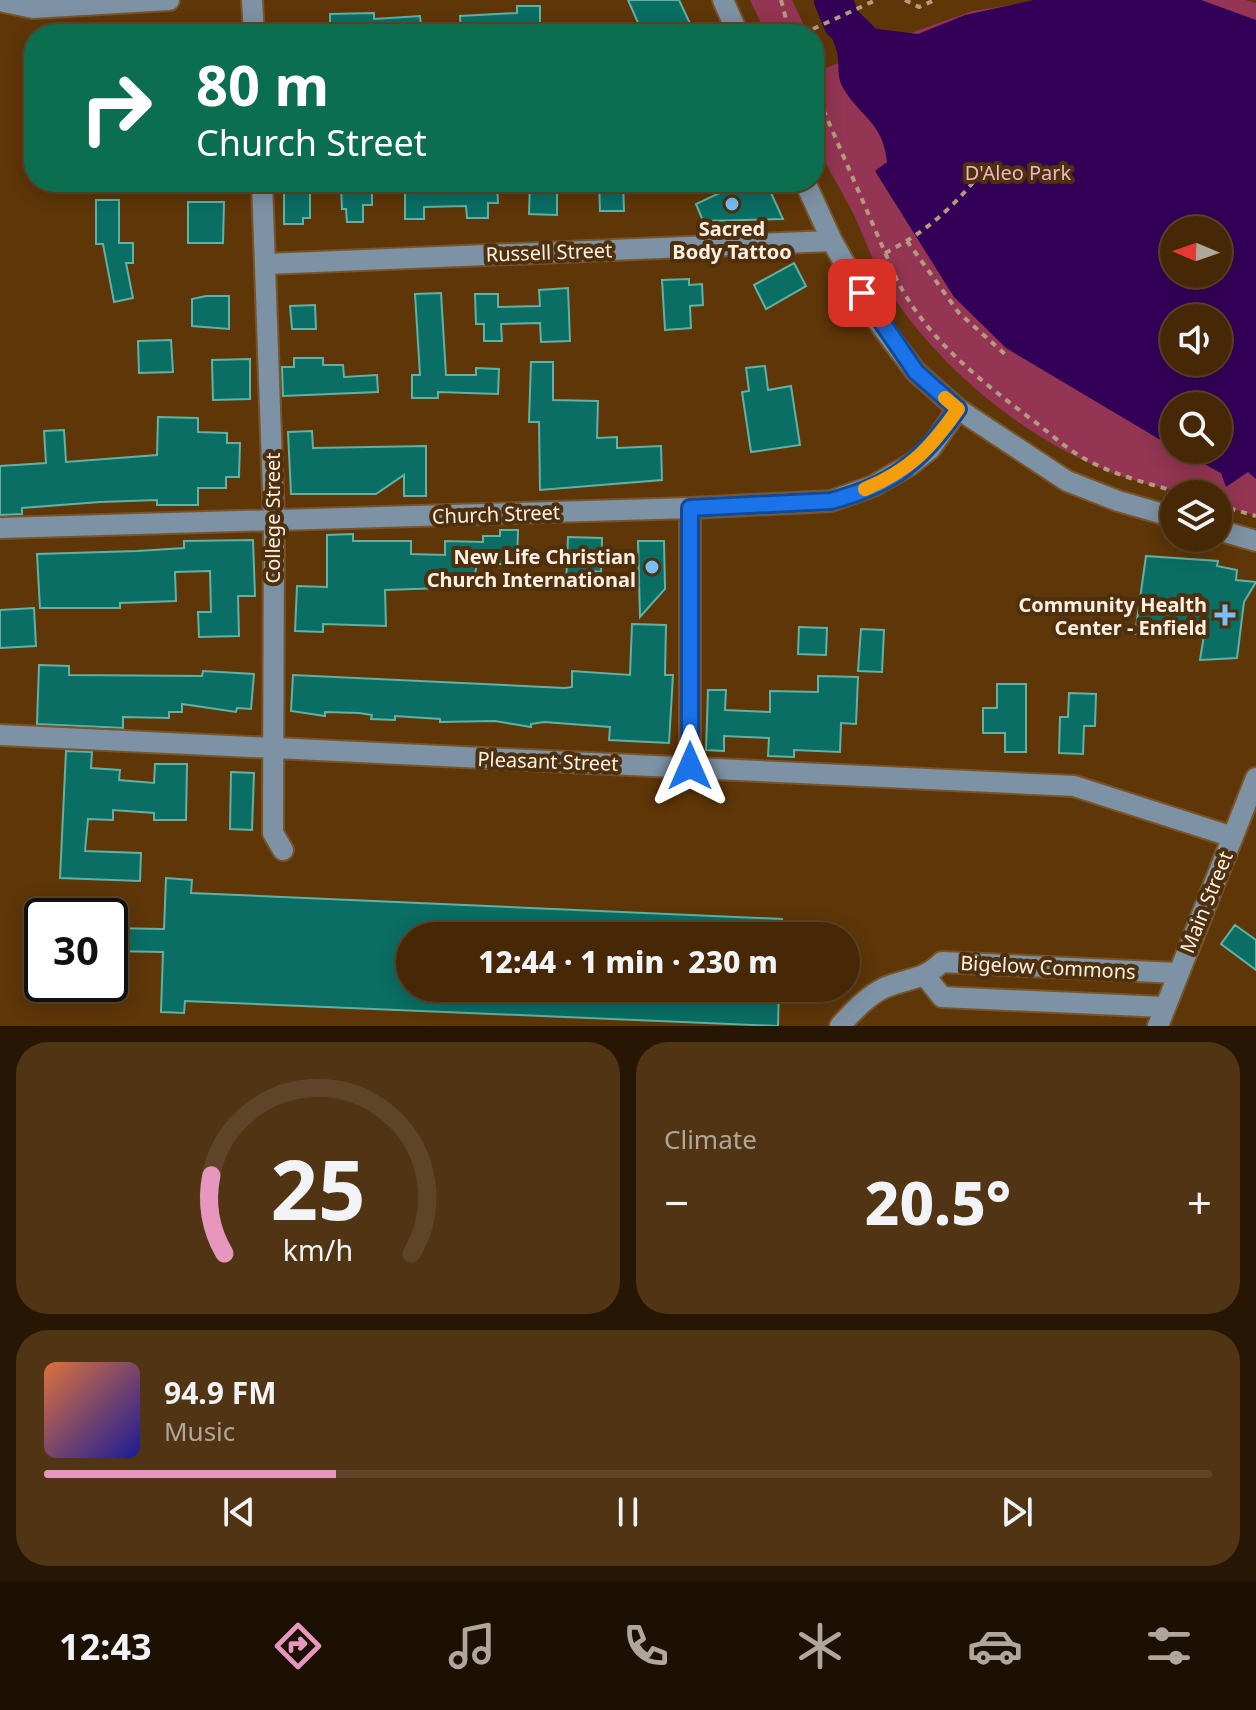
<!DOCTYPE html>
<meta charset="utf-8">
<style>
body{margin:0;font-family:"Noto Sans",sans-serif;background:#503414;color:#f1f3f6;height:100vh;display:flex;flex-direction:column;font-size:30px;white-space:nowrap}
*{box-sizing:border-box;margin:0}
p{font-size:26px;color:#b0a69b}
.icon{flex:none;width:44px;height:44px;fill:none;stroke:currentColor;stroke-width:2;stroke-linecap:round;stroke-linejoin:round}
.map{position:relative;height:1026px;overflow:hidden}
.details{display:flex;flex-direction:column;gap:16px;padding:16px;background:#261603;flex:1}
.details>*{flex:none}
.guide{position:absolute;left:24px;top:24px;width:800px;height:168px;border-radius:32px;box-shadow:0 4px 20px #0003,0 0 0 2px #5e4428;background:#0b6e4f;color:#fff;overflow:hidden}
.needle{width:52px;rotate:272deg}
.fabs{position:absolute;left:1160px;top:216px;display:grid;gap:16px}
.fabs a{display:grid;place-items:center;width:72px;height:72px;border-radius:50%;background:#462806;box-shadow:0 4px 20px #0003,0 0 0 2px #5e4428;font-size:40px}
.speed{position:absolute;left:24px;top:898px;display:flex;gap:16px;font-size:40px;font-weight:700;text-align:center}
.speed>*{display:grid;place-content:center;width:104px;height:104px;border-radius:50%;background:#462806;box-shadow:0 4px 20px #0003,0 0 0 2px #5e4428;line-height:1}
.speed .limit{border:4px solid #111;border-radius:12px;background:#fff;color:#111}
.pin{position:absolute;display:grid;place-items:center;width:68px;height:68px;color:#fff;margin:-34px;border-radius:16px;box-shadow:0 4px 12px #0006}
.me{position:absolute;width:88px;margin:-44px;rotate:0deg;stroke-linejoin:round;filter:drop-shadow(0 0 6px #0008)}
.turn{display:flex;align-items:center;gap:28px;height:168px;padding:0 40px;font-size:36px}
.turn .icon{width:104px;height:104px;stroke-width:2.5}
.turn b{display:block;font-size:56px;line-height:68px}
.big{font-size:60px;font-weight:800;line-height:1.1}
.details .tile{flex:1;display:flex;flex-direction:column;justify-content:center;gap:12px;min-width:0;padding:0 28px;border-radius:32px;background:#503414}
.details .dial{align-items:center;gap:0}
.dial svg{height:208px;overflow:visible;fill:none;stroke:#5e4428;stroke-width:7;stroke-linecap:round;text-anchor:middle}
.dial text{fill:#f1f3f6;stroke:none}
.song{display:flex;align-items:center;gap:24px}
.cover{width:96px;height:96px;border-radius:12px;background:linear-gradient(135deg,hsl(20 70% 55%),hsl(240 70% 35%))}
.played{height:8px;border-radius:4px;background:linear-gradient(90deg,#e797bd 25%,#5e4428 25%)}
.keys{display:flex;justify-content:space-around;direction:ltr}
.heat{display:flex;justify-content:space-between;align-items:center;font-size:44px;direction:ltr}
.details .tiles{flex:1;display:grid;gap:16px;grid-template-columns:1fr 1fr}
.tile:last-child{grid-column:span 2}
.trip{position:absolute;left:396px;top:922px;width:464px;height:80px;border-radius:40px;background:#462806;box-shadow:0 4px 20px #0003,0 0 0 2px #5e4428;font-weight:800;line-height:80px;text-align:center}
.tab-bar{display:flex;height:128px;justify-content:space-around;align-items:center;background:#1c1002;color:#b0a69b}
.tab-bar .icon{width:56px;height:56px}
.tab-bar .on{color:#e797bd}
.tab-bar b{font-size:36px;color:#f1f3f6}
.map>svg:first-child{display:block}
</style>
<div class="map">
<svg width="1256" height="1026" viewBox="0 0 1256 1026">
<rect width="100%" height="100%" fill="#5e3608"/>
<path fill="#933553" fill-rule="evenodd" d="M750,0H792L808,34H766Z
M1042,0H1245L1256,3V516L1218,505V494C1094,494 959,396 892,295C875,269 866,241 853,213C842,191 818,154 814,131C810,104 814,73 814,45L826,68L902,36L973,11ZM1174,230H1218V274H1174ZM1174,318H1218V362H1174ZM1174,406H1218V450H1174Z"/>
<path fill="#330058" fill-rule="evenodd" d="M1034,0H1201L1256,20V479L1248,472L1226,487L1221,473L1178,450H1218V406H1174V448L1006,348L954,297L875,171L887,162C883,122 861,118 843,88C836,76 840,64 837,52C835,44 831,36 828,28L858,14L870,28L918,34L965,15ZM1174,230H1218V274H1174ZM1174,318H1218V362H1174Z"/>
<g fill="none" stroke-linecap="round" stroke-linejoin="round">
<path stroke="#330058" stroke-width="38" d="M833,0L842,22L878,57"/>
</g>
<path fill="#0a6e64" stroke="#62b1a5" stroke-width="2" d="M628,0H679L695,34H643Z
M517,6H540V34H461L460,16L517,13Z
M374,13V19L420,16L422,34H330V14Z
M284,182H310V218H303V224H284Z
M347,182H367L368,188H372V205H363V222H347L346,209H342L341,186H347Z
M412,182H430V186L437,188L497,182L498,203H488V218H467L466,206L424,207V219H405V184Z
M530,182H557V215L529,214Z
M599,182H623L624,211H600Z
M743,182H766L783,219L703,221L696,204Z
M96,200H119V243H133V263H126L133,298L114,302L103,244H96Z
M188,202H224L223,243H188Z
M794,263L806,286L766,309L754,285Z
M689,279V285L702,284L703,305L690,306L691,328L665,330L662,280Z
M568,288L570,341L541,342L540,323L501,324L502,341H484V324H476L475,294H498V307L540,306L539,290Z
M441,293L446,375H476V368L499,369L498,394L438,392V398H412V375H420L415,294Z
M206,296H229V329L192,326V299Z
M315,305L316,329H292L290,306Z
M171,340L173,372L139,373L138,341Z
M294,358H323V365H343L344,377L377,375L378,392L283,396L282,367H294Z
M250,359V399L213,400L212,360Z
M531,362H553V400L598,401L597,438L617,437V448L661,446L662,480L540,490L539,422H529Z
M765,366L768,390L791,386L800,445L751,452L742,392L749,391L746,368Z
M158,417L198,418V432L227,433V443H240L239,477H226V488H198V505H157V500L100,502L22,508V514L0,515V466L46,463L44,431L64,430L66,462L157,455Z
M312,431L313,448L426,446V496H404V475L376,494H291L288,432Z
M500,530H518L517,564H477L472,587L385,590L386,626L323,624V632L295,631L297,586L327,587V535L353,534V541H411V554L445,555V541L483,542V536H500Z
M568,537L602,538L601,572L594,571V586L566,585Z
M253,540L255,596H238L239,636L199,637L198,612H211L210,571L175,572L176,601L120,603V608H40L37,554L137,551L184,548V541Z
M638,541H664L665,589L640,617Z
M1146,556L1218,561L1217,566L1237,570L1236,580L1256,582L1244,602L1237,658L1200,660L1204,635L1135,634Z
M34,608L36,646L0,648V610Z
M632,624L666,625L665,675H673L669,743L609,740L610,727L544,722L531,724V727L495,721L440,722V719L395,716V720L371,719L372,715L359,713L325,712V716L291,711L293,675L565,688L572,687V671L630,675Z
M799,627L827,628L826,655L798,654Z
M861,629L884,630L882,672L858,671Z
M39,665L69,666V675L202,676L203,671L254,674L251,709L237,708L236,712L182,704V712H169V718L123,717V728L37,724Z
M818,676L858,677L856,724L841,723L840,752L794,750V757L768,756L769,738L724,736V751L706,750L708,690H726L725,710L770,712V691L818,692Z
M997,684H1026V752H1005V733H983V708H997Z
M1069,693L1096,694L1095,726H1084L1083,754L1059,753L1060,717H1068Z
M66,751L92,752L91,768L120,770L119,780L154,783L155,764H187L186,820H154V813L113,810V820L88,819L85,851L141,853L140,881L60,878Z
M231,772L254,773L252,830L230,829Z
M166,878L192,880L191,893L782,919L781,936H410V988H779L778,1026L185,1001L184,1013L161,1012L163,952L110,951V928L164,929Z
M1235,925L1256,940V970L1221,944Z"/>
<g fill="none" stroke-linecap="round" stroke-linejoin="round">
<defs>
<path id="minor" d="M252,0L254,34
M723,0L738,34
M0,1L33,8L169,0
M262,182L274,521L273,833L283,850
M805,182L832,241L876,319L916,372L958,409L1067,481L1118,501L1174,517
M266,264L832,241
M690,508V766
M0,528L690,508L831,501L873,486L910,465L930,449L958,409
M1218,530L1256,541
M0,735L1074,786L1233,837
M926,977L942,997L1164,1007
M840,1026C852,1012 867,996 884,988C909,977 921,982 942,962L1177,973
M1158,1026L1256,778"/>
</defs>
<use href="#minor" stroke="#78542b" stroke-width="24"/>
<path stroke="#b59b7e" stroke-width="4" stroke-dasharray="6 6" stroke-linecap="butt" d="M781,0L790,34
M905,0L919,7L935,0
M802,34L876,0
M814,88L896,278C926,338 977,378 1031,419C1049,432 1065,448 1085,459C1116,476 1151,484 1184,494
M907,241L959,313L1007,356
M885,253C923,234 953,208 979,175
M1218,505L1256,516"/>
<use href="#minor" stroke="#7d92a4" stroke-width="20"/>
</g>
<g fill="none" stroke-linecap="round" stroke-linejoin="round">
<defs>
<path id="route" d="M690,766V508L831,501C894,484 921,462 958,409L916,372L862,293"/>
</defs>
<use href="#route" stroke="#114b97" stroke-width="20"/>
<use href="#route" stroke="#1a73e8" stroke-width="14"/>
<path stroke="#f59e0b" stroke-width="14" d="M865,489C910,470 930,449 958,409L945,398"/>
</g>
<g fill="#78bff7" stroke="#4e2f0e" stroke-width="3">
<circle cx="732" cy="204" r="8"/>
<circle cx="652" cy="567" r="8"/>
<path d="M1221 603h8v8h8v8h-8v8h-8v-8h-8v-8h8z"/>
</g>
<g text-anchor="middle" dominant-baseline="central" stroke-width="8" stroke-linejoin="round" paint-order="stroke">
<g font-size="20" fill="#eeb5c2" stroke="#4e2f0e">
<text x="1018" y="172">D'Aleo Park</text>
</g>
<g font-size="20" font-weight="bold" fill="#fff0e2" stroke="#4e2f0e" text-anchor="end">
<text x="732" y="228" text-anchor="middle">Sacred<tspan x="732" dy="23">Body Tattoo</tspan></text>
<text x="636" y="556">New Life Christian<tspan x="636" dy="23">Church International</tspan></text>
<text x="1207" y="604">Community Health<tspan x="1207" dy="23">Center - Enfield</tspan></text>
</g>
<g font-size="20" fill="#fff0e2" stroke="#4e2f0e">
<text transform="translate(549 252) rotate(-2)">Russell Street</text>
<text transform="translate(496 514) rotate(-2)">Church Street</text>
<text transform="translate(272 518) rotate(-90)">College Street</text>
<text transform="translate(548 761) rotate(2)">Pleasant Street</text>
<text transform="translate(1206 902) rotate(-68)">Main Street</text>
<text transform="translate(1048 967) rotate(3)">Bigelow Commons</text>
</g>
</g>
</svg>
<div class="fabs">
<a><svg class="needle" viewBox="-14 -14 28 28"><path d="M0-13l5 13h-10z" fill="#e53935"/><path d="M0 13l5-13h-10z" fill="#b0a69b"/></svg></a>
<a><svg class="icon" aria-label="sound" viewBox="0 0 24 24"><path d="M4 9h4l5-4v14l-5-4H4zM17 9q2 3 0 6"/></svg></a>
<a><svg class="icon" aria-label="search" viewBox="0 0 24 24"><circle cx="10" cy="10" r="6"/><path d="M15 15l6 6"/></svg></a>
<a><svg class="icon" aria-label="layers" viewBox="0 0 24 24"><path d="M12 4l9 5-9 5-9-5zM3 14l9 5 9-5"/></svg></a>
</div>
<div class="speed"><div class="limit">30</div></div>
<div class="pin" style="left:862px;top:293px;background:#d93025"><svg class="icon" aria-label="arrive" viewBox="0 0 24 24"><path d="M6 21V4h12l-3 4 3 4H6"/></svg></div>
<svg class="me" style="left:690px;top:766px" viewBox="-20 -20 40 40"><path d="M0-17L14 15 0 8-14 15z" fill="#1a73e8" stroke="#fff" stroke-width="4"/></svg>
<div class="trip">12:44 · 1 min · 230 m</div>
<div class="guide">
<div class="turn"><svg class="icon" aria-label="right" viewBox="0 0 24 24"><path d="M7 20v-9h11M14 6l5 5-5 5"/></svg><div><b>80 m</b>Church Street</div></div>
</div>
</div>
<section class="details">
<div class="tiles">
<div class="tile dial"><svg viewBox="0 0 100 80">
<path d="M14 69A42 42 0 1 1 86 69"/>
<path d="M14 69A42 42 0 0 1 9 39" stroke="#e797bd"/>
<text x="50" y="56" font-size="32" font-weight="700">25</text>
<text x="50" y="72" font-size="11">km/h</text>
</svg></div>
<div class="tile"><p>Climate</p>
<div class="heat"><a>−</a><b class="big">20.5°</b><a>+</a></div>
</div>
<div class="tile">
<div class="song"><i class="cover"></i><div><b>94.9 FM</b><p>Music</p></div></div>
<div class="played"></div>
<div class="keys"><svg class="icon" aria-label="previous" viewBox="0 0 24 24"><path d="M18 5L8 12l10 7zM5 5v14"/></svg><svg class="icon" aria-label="pause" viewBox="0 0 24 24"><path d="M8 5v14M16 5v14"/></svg><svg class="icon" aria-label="next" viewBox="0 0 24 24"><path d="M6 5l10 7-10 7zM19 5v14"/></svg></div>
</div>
</div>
</section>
<nav class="tab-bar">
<b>12:43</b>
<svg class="icon on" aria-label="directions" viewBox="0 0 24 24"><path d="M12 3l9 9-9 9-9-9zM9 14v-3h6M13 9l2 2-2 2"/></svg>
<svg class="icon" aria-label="music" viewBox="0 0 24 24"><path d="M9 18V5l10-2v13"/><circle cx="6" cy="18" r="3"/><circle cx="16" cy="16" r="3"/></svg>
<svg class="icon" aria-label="phone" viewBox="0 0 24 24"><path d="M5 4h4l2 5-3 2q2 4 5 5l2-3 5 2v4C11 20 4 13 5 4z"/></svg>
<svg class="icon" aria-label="climate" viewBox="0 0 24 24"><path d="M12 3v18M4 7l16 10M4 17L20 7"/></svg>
<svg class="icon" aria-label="car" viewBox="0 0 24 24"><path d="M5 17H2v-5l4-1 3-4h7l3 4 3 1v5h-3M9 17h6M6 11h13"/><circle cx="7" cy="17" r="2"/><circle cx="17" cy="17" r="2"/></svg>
<svg class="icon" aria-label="filters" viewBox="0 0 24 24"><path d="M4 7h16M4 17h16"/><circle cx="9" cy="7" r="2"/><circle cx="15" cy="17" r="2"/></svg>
</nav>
